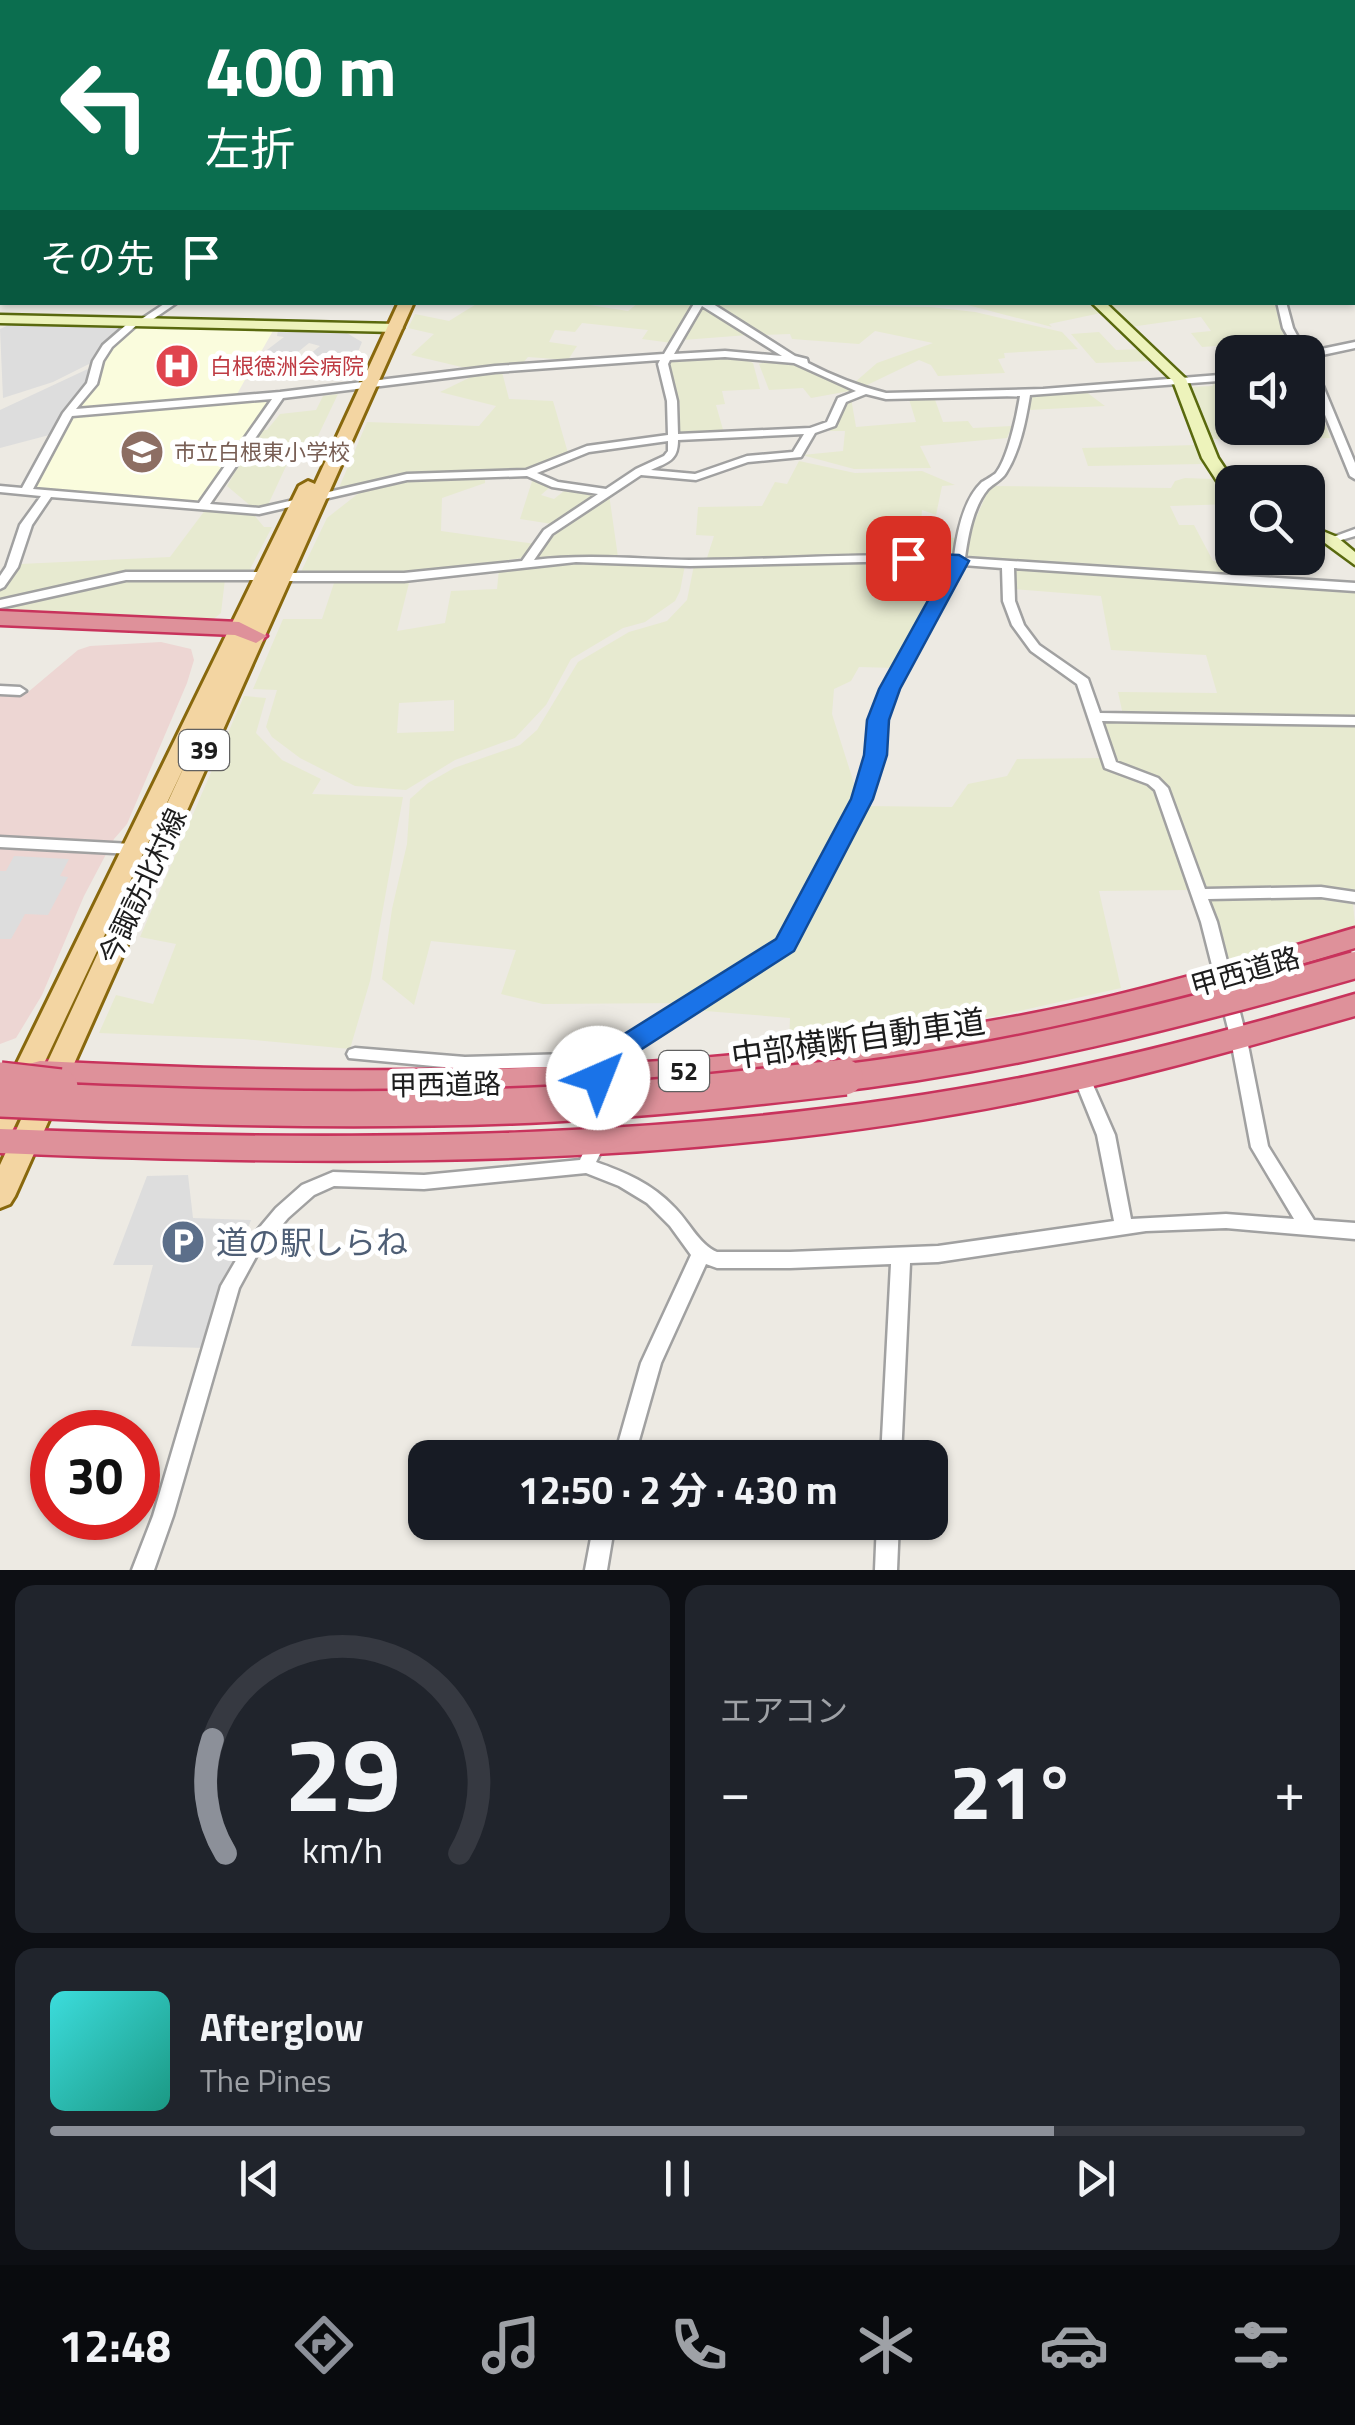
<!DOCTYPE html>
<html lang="ja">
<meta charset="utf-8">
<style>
body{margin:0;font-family:"Titillium Web","Noto Sans JP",sans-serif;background:#20242c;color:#f1f3f6;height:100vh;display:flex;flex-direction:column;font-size:38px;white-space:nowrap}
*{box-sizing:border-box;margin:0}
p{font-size:32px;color:#9ea1a6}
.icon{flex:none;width:55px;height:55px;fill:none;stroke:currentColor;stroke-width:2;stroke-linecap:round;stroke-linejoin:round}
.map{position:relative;height:1570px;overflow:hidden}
.panel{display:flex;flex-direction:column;gap:15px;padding:15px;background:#0d0f14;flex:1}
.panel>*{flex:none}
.guide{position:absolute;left:0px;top:0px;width:1355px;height:305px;box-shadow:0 2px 8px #0004;background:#0b6e4f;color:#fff;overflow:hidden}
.tools{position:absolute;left:1215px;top:335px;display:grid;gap:20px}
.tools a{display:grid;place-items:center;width:110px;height:110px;border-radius:20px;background:#171b24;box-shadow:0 2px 8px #0004;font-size:50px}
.speed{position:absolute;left:30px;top:1410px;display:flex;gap:20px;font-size:50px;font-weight:700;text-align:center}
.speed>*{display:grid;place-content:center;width:130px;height:130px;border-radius:50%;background:#171b24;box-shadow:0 2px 8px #0004;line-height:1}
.speed .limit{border:15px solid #d22;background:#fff;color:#111}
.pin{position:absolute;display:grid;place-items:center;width:85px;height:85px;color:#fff;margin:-42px;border-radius:20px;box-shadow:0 5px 15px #0006}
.me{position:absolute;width:110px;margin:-55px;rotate:44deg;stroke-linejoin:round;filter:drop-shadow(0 0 8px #0008)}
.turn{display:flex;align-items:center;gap:35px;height:210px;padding:0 40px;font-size:45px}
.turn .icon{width:130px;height:130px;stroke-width:2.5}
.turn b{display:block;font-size:70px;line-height:85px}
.then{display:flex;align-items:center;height:95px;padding:0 40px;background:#0003;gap:20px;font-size:38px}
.big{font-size:75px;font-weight:700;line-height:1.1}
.panel .card{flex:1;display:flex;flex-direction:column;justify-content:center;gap:15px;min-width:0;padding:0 35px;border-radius:20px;background:#20242c}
.panel .dial{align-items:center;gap:0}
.dial svg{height:260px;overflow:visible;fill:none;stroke:#363941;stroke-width:7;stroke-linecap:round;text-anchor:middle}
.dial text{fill:#f1f3f6;stroke:none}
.song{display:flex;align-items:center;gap:30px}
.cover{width:120px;height:120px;border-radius:15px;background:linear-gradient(135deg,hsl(180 70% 55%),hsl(170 70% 35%))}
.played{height:10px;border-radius:5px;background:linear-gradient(90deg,#8c9099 80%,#363941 80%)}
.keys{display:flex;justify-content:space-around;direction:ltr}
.heat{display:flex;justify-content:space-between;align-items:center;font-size:55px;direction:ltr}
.panel .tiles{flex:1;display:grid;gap:15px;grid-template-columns:1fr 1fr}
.card:last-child{grid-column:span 2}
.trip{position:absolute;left:408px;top:1440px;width:540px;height:100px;border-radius:20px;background:#171b24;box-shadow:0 2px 8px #0004;font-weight:700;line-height:100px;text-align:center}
.menu{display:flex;height:160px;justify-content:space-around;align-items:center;background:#090b0e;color:#9ea1a6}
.menu .icon{width:70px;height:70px}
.menu .selected{color:#8c9099}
.menu b{font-size:45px;color:#f1f3f6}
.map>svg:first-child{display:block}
</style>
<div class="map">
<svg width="1355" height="1570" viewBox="0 0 1355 1570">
<rect width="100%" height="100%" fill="#edeae3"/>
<path fill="#edd6d3" d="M161,642L191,649L194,660L187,683L127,824L114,839L84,896L42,995L16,1038L0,1044V694L27,693L78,650L90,646Z"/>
<path fill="#fafcdd" d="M137,325L274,329L237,394L75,411L89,393L110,349Z
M260,398L269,404L203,505L26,491L68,413Z"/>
<path fill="#e7ead0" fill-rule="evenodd" d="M570,302L628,311L638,303H696L672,343L642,339L648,330L582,323L575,332L555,330L549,342L577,346L568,360L528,357L521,365L470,369L411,355L434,334L408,328L415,314L449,321L478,303Z
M710,303L931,307L975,312L1062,332L1078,349L1004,353L1005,358L998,359L1005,373L938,376L931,365L919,360L863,387L854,383L877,363L933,343L875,331L859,344L792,339L790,334L759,335Z
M960,303H1090L1101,313L1049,324L1052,327Z
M1102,303H1274L1286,341L1202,347L1191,333L1211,331L1201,317L1130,327Z
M703,305L748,335L683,340Z
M1099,332L1116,350L1140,349L1151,361L1096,363L1071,334Z
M711,356L738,357L753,363L760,389L722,391L725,404L716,405L724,433H682L678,430L680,405L668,362Z
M773,360L803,364L855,390L811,398L803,388L769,390L759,364Z
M502,372L509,399L553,401L568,453L528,469L405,474L338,490L367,422L479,426L496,406L440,392L477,374Z
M1211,379H1232V428H1308V400H1317L1330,438L1209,439L1189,387L1213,386Z
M1081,388L1105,406L1029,410V394Z
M338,394L306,461L287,464L267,507H252L227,486L259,430H267L280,414L316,410L323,396Z
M934,397L943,422L968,421L973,428L1012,426L1007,438L920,446L931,468L854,469L802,455L843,451L845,431H830L842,403L851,398L856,427L916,422L909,399Z
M1197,445L1203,464L1088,466L1082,448Z
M799,461L855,473L922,471L955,485L942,486L936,515L922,510L920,535L955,538L954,558L909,556L911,534L867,529L870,556L706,561L714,536L696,535L698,507L762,506L775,482L787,484Z
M485,474V483L442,498L441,531L536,544L528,557L405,576L300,574L327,518L364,489L410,478Z
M533,478L550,487L541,495L554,499L564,491L596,494L552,524L520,519Z
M1185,478L1212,479L1232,498V504L1170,506L1179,525H1194L1213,561L1267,563L1277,580L963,559L965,543L990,486L1171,488L1175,481Z
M609,494L618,557L537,559L552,534Z
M206,509L254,515L264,527H272L248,573L121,574L0,601V591L20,564L170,557Z
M888,560L954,564L896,668L859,667L851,681L834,689L832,714L858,796L780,941L685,1003L543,1004L501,994L516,950L431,941L414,1005L382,979L392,909L407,844L410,799L428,783L454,768L520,745L537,730L578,662L629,632L667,621L687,600L694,565Z
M593,561L685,565L680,591L675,601L645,622L623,628L571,659L546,705L515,738L455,760L406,790L355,786L300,758L272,737L266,727L277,690L253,689L283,619H322L335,580L410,579L397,631L445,623L451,591L497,589L499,569ZM454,700V731L397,733L399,703Z
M1011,568L1355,590V718L1123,715L1118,692L1217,693L1206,655L1111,650L1101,596L1013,589Z
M132,578L225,579L221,613L211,621L0,612L3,607Z
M244,696L266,698L256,733L282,760L321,779L312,794L403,797L370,981L350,1049L243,1039L99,1033L116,995L153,1004L176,944L140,937Z
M1102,721L1355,725V894L1202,890L1168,791L1154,776L1119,766L1112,759Z
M1100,758L1115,772L1148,782L1156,789L1189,890L1099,891L1121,988L997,1016L789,1043L790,1018L693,1010L791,948L864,806L952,807L968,784L1007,776L1017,759Z
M1207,898L1317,899L1353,904L1355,926L1227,962Z"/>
<path fill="#ddd" d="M13,323L127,326L102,346L91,363L53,382L3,398L0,329Z
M278,330L345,332L362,342L353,364L305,358L320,346L309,343L293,356L263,353L284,337L277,336Z
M92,367L89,383L53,434L0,448V410Z
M14,856L69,859L60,876L68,877L48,915L25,914L11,939H0V871H6Z
M188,1175L193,1218L251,1220L206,1348L131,1346L153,1265H113L147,1176Z"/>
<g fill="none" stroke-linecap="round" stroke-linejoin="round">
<defs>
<path id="street" d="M36,0H42L41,2H35Z
M618,0H625L627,2H621Z
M677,0H685L687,2H680Z
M1004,0H1010V2H1004Z
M1118,0H1124V2H1118Z
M1260,0H1268L1270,2H1263Z
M2,31V35L0,36V32Z
M0,49H2V53H0Z
M2,59V63L0,64V60Z
M1352,60L1355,61V66L1352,65Z
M0,71H2V75H0Z
M1355,97V101L1352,102V98Z
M0,105H2V109H0Z
M0,182H2V186H0Z
M1352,225H1355V230H1352Z
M1352,277H1355V283H1352Z
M167,302H178L146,324L139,323L112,347L103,361L97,384L76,409L280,392L495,366L664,354L695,302H710L795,356L807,359L808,363C833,376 858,386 886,393L1043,389L1232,374V380L1030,395C1026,420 1020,451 1006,473C1002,480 994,483 988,489C973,507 968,536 965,558L1355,583V591L1014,568L1015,601L1024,625L1039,645L1088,679L1100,713L1355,717V725L1102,721L1116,762L1158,778L1168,788L1205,889L1321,887L1355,892V902L1321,897L1208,899L1217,922L1247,1040L1268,1146L1314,1220L1355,1223V1239L1226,1228L1146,1231L938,1262L910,1263L901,1458H881L891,1264L790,1268H717L706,1264L661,1363L634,1458H614L641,1363L691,1255L670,1226L647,1203L619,1186L586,1173L424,1189L334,1186L314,1195L288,1218L257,1255L239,1288L173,1516L154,1570H132L153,1516L221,1286L245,1245L276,1208L302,1185L333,1172L424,1175L580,1160L588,1142L589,1101L591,1096L597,1094L603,1096L605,1101L606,1142L596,1162C625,1172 652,1184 673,1206C688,1220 699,1245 717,1252H790L938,1246L1114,1221L1097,1135L1074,1078L1076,1074L1082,1072L1088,1074L1090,1078L1115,1135L1131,1219L1226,1214L1294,1219L1251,1147L1231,1040L1201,922L1155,790L1148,784L1105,768L1077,684L1031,651L1012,625L1003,601L1002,568L963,565L896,689L885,720L882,755L869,799L790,949L613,1063L603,1084L597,1086L591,1084L589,1080L595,1066L465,1069L349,1058L347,1054L349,1050L355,1048L465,1057L603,1053L779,941L855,799L868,755L871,720L884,689L951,564L909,561L690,566L576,562L404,581H283L277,577L283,573H404L522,561L544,530L598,494L552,487L527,476L407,480L259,514L51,497L32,525L18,567L4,587L0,589V576L6,567L20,525L41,496L0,492V486L22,488L63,413L87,383L93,361L103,345L133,319L140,320ZM702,306L782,356L725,351L674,354ZM725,357L794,363L856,391L838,398L827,422L810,428L678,434L677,401L668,364L670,360ZM660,360L658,364L667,401L668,435L587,446L526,470L407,474L259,508L210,504L283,398L495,372ZM866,394L886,399L1020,396C1017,415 1008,458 996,473C994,475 984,481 982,482C963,500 957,533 954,557C866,552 778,560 689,560C637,559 586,554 534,560L552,534L641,475L696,480L748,462L801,457L815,433L835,426L846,402ZM272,399L199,503L33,489L72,416ZM804,434L793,452L747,456L695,474L651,470C668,462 678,461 678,440ZM668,441V451L664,456L636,469L606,489L558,482L537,473L589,452Z
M1277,302H1286L1293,328L1306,352H1297L1283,328Z
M1355,342V348L1308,358L1307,352Z
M1308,359L1313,362L1355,463V479L1350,476L1308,373Z
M1355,529V536L1331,543L1325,540Z
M126,572H265L271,576L265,580H126L0,608V600Z
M0,686L20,687L26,691L20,695L0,694Z
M0,837L132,844L139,849L132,854L0,847Z
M594,1522H615L607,1570H585Z
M877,1522H899L897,1570H875Z"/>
<path id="secondary" d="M882,0H891L892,2H884Z
M1352,172H1355V179H1352Z
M1091,302H1105L1186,379L1218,458L1234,482L1232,497L1226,495L1202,458L1173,381Z
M0,315L396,324L403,328L396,332L0,323Z
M1308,525L1337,537L1355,552V565L1325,543L1308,536Z"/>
<path id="primary" d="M368,0H378V2H368Z
M399,302H414L15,1196L10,1204L0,1208V1165L190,754L14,1127L10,1135L0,1138V1098L299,486L308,481L315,484Z"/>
<path id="highway" d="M0,611L239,622L267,636L256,643L235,635L0,625Z
M1355,928V948C1249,980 1143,1012 1034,1034C706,1101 373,1102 40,1083L29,1080L25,1072L29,1064L40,1061C373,1078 705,1077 1034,1013C1143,992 1248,959 1355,928Z
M1355,994V1016C1246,1047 1137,1078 1025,1101C689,1169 342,1167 0,1153V1129C342,1142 688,1143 1025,1077C1137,1055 1246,1026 1355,994Z"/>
</defs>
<use href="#street" stroke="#a1a1a1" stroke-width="5"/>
<use href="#secondary" stroke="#59690e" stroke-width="5"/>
<use href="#primary" stroke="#88680d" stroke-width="6"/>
<use href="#highway" stroke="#c8335c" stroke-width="5"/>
<use href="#street" fill="#fff" fill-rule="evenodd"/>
<use href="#secondary" fill="#edf3bb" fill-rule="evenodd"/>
<use href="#primary" fill="#f3d5a2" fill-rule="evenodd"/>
<use href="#highway" fill="#de919a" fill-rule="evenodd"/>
<defs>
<path id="highway-bridge-far1" d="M822,1080C1004,1060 1180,1015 1355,965"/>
<path id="highway-bridge" d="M0,1080L60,1087
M0,1099C170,1107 340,1112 511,1106C623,1102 734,1090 845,1077"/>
</defs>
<use href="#highway-bridge-far1" stroke="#c8335c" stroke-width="31" stroke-linecap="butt"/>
<use href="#highway-bridge" stroke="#c8335c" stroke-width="40" stroke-linecap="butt"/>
<use href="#highway-bridge-far1" stroke="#de919a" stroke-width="26"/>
<use href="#highway-bridge" stroke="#de919a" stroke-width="35"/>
</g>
<path fill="#1a73e8" stroke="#114b97" stroke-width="2.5" d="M908,553L959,555L969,561L900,689L889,720L887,755L873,799L794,951L617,1065L607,1085L598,1088L588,1085L584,1078L597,1051L776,939L851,799L864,755L867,720L879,689L947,566L902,562V554Z"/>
<defs>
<symbol id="hospital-disc" viewBox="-11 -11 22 22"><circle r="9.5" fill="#e0444e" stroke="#fff"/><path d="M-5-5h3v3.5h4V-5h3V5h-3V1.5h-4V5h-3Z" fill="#fff"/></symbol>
<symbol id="school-disc" viewBox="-11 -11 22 22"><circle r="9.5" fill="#8d6e63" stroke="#fff"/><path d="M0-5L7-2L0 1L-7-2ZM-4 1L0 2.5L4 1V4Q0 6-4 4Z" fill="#fff"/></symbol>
<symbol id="parking-disc" viewBox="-11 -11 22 22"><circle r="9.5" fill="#5c6f8a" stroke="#fff"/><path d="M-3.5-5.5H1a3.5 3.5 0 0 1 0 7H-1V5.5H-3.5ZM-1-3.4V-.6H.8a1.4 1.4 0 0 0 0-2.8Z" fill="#fff"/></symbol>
</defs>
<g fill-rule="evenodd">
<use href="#hospital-disc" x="152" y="341" width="50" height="50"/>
<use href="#school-disc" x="117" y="427" width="50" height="50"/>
<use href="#parking-disc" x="158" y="1217" width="50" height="50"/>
</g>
<g text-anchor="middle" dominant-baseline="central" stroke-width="10" stroke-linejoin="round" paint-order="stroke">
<g font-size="22" fill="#be3a42" stroke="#fff" text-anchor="start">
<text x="210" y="366">白根徳洲会病院</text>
</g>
<g font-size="22" fill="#785e54" stroke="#fff" text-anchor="start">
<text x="174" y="452">市立白根東小学校</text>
</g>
<g fill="#fff" stroke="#616161" stroke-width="2.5">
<rect x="179" y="730" width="50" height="40" rx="8"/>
<rect x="659" y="1051" width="50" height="40" rx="8"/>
</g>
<g font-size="25" font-weight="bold" fill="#1d1d1d">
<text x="204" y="750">39</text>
<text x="684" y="1071">52</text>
</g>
<g font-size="28" fill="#1d1d1d" stroke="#fff">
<text transform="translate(142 886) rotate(-65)">今諏訪北村線</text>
<text transform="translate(1245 971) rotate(-16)">甲西道路</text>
<text transform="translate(445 1084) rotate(-1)">甲西道路</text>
</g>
<g font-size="32" fill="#1d1d1d" stroke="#fff">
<text transform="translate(858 1038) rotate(-8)">中部横断自動車道</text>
</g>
<g font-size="32" fill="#4e5e75" stroke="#fff" text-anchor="start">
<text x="216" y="1242">道の駅しらね</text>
</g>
</g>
</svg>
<div class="tools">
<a><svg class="icon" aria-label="sound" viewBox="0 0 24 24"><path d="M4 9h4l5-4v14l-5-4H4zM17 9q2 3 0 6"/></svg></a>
<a><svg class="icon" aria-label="search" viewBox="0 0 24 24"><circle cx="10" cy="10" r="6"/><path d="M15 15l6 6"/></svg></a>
</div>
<div class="speed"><div class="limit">30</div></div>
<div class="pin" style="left:908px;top:558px;background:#d93025"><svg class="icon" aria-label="arrive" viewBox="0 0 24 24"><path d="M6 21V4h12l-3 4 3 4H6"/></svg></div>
<svg class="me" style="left:598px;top:1078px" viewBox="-20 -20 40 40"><circle r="19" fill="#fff"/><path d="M0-13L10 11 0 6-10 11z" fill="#1a73e8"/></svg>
<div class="trip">12:50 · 2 分 · 430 m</div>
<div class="guide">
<div class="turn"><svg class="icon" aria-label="left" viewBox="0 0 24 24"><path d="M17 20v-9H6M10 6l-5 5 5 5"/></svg><div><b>400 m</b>左折</div></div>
<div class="then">その先<svg class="icon" aria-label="arrive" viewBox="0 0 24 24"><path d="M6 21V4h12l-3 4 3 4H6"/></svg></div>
</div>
</div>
<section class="panel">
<div class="tiles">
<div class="card dial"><svg viewBox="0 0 100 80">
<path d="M14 69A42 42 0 1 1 86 69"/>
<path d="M14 69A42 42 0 0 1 10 34" stroke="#8c9099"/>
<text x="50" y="56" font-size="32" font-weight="700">29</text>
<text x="50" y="72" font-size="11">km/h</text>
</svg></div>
<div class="card"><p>エアコン</p>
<div class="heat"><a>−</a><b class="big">21°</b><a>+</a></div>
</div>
<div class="card">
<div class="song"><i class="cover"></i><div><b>Afterglow</b><p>The Pines</p></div></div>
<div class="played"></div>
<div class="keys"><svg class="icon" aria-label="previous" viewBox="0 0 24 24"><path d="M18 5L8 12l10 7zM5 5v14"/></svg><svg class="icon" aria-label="pause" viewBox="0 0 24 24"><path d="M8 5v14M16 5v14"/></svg><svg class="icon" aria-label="next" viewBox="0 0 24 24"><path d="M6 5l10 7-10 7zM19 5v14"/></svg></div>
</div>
</div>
</section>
<nav class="menu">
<b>12:48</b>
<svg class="icon selected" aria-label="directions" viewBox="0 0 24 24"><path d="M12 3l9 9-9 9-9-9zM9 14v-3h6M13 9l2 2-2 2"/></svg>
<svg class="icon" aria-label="music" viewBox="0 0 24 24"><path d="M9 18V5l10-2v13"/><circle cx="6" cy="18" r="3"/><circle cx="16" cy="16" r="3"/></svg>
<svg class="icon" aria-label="phone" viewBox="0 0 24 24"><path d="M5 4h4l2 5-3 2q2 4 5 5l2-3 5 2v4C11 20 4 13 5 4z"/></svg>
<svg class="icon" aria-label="climate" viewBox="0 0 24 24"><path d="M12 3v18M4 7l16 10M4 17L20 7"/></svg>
<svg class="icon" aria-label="car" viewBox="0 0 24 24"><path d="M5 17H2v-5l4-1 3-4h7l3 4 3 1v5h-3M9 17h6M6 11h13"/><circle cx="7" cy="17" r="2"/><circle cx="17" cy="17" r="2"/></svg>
<svg class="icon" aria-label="filters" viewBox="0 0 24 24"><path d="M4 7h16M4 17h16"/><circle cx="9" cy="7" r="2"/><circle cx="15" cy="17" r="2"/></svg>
</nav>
